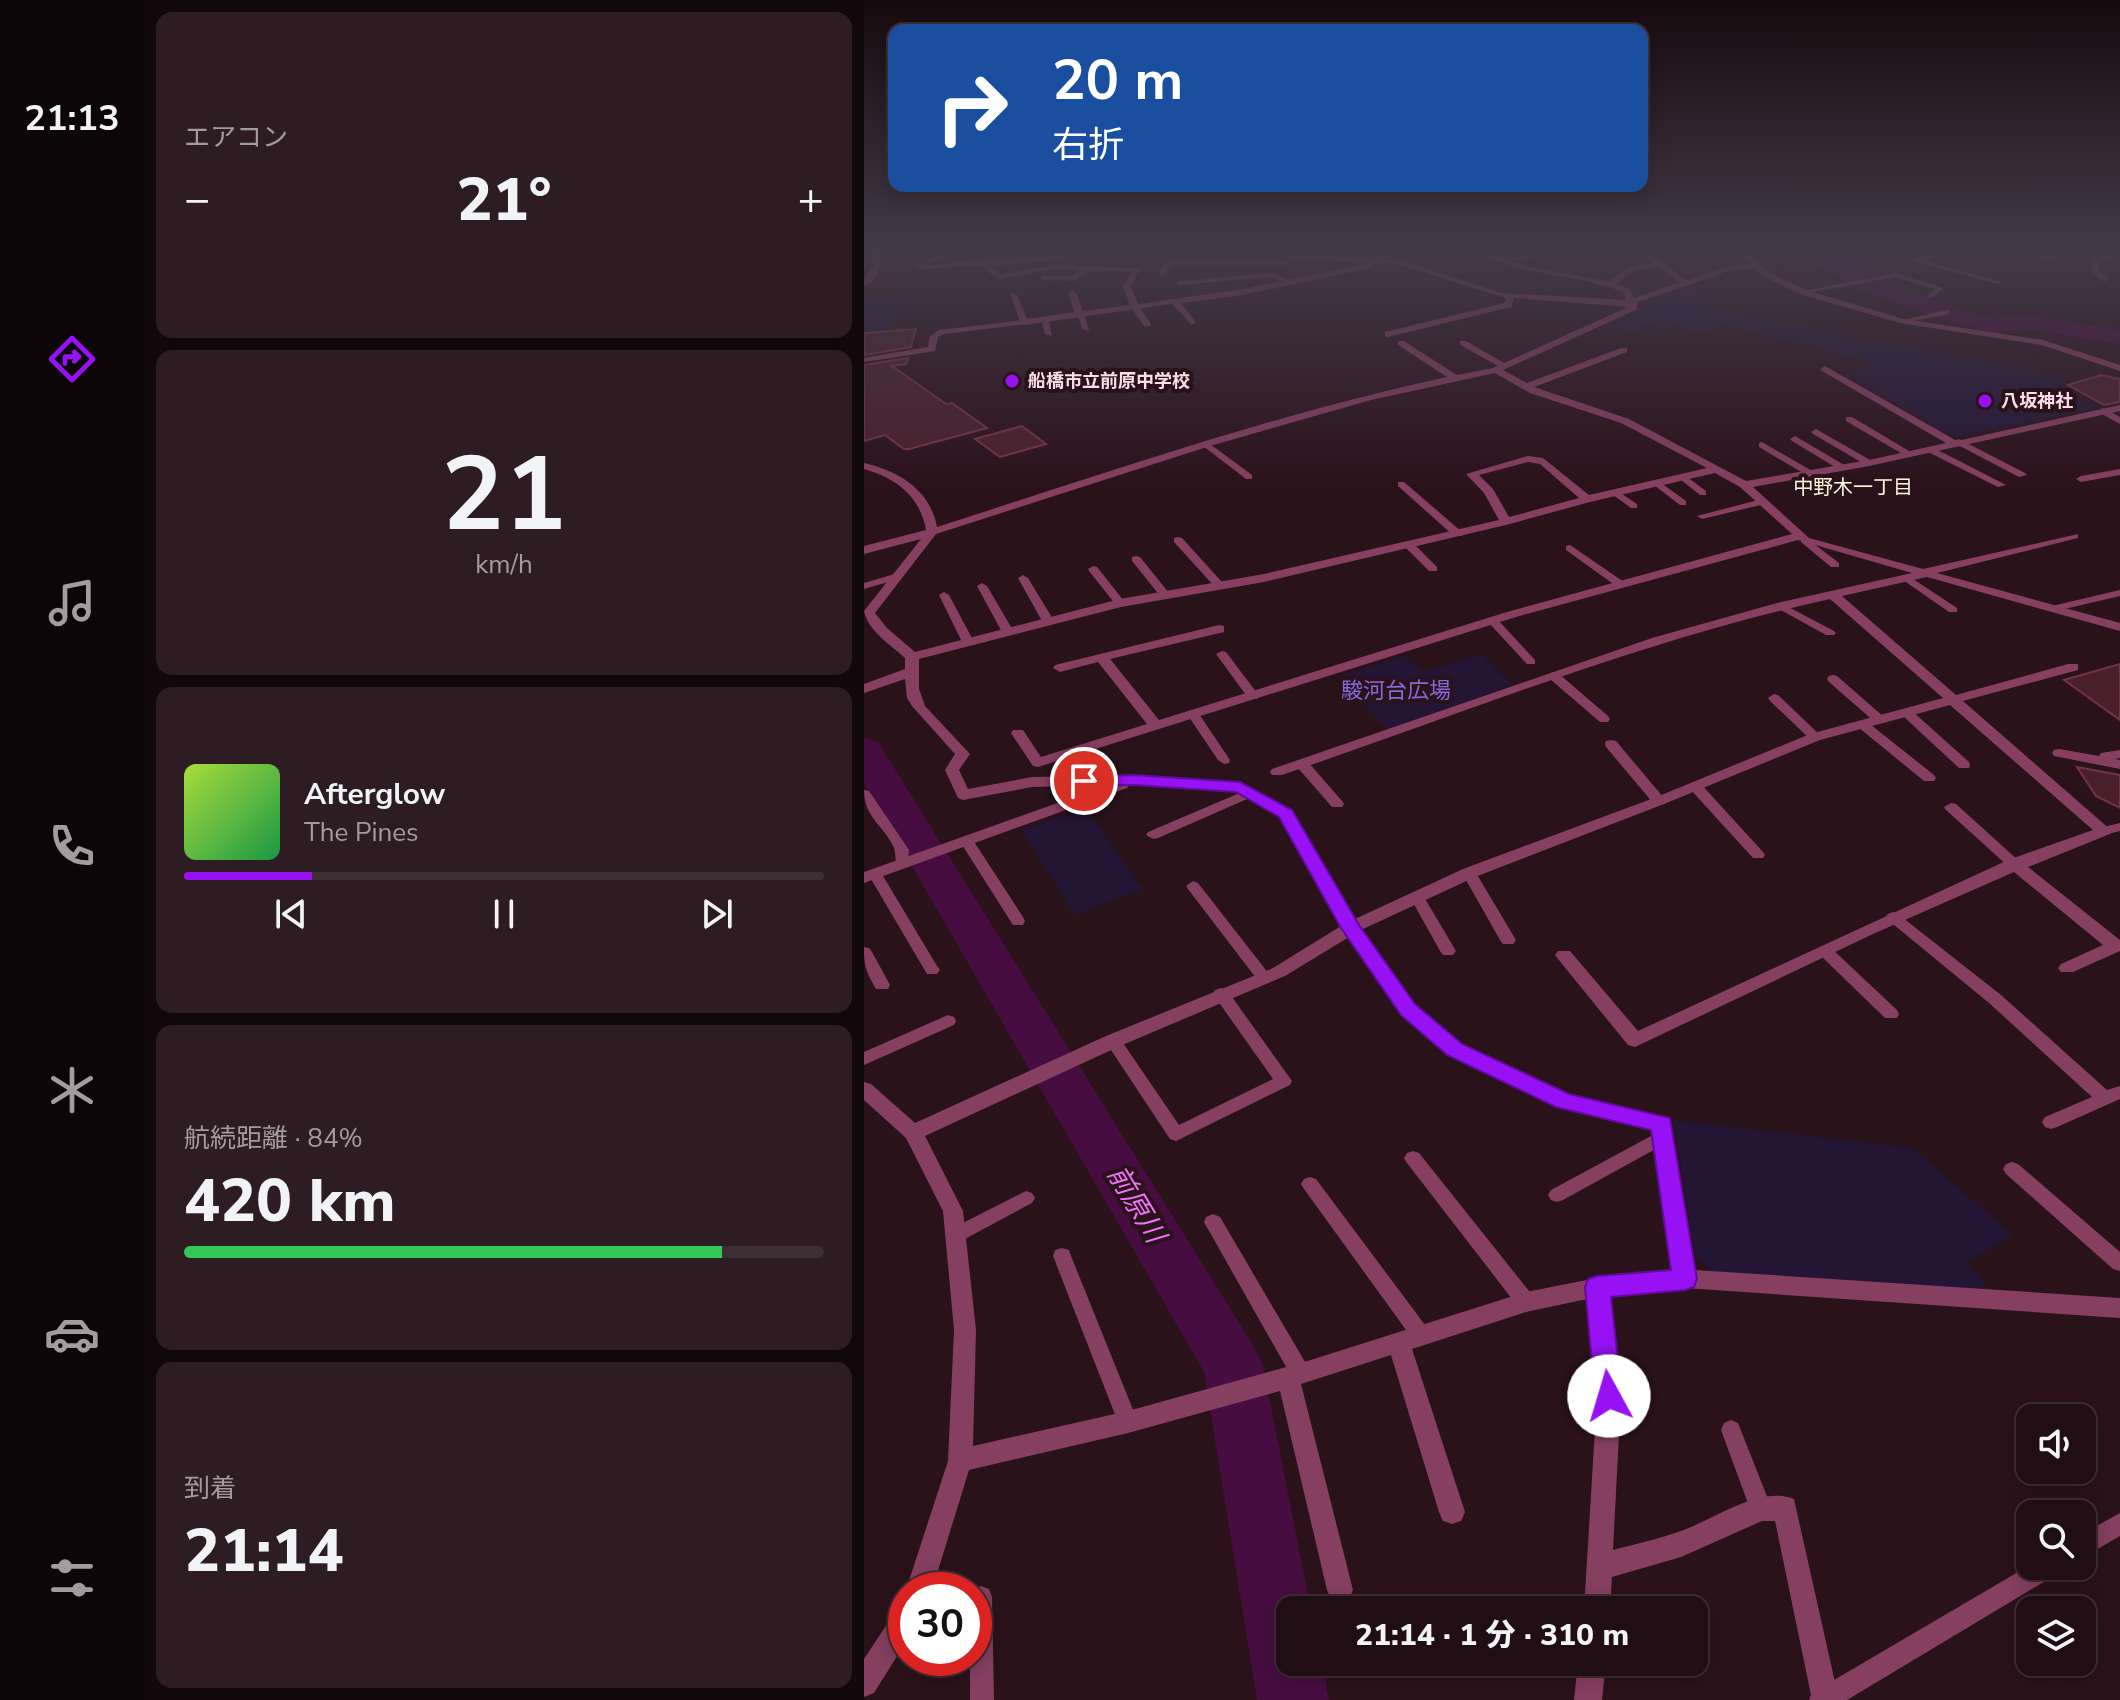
<!DOCTYPE html>
<html lang="ja">
<meta charset="utf-8">
<style>
body{margin:0;font-family:"Nunito Sans","Noto Sans JP",sans-serif;background:#2d1c22;color:#f1f3f6;height:100vh;display:flex;flex-direction:column;font-size:30px;white-space:nowrap}
*{box-sizing:border-box;margin:0}
p{font-size:26px;color:#a29ca0}
.icon{flex:none;width:44px;height:44px;fill:none;stroke:currentColor;stroke-width:2;stroke-linecap:round;stroke-linejoin:round}
.map{position:relative;flex:1;overflow:hidden}
.drawer{display:flex;flex-direction:column;gap:12px;padding:12px;background:#12080b;width:720px}
.drawer>*{flex:none}
.top-card{position:absolute;left:24px;top:24px;width:760px;height:168px;border-radius:16px;box-shadow:0 4px 20px #0003,0 0 0 2px #3d2e34;background:#1a4fa0;color:#fff;overflow:hidden}
.buttons{position:absolute;left:1152px;top:1404px;display:grid;gap:16px}
.buttons a{display:grid;place-items:center;width:80px;height:80px;border-radius:16px;background:#200e14;box-shadow:0 4px 20px #0003,0 0 0 2px #3d2e34;font-size:40px}
.speed{position:absolute;left:24px;top:1572px;display:flex;gap:16px;font-size:40px;font-weight:700;text-align:center}
.speed>*{display:grid;place-content:center;width:104px;height:104px;border-radius:50%;background:#200e14;box-shadow:0 4px 20px #0003,0 0 0 2px #3d2e34;line-height:1}
.speed .limit{border:12px solid #d22;background:#fff;color:#111}
.pin{position:absolute;display:grid;place-items:center;width:68px;height:68px;color:#fff;margin:-34px;border:4px solid #fff;border-radius:50%;box-shadow:0 2px 8px #0007}
.me{position:absolute;width:88px;margin:-44px;rotate:354deg;stroke-linejoin:round;filter:drop-shadow(0 0 6px #0008)}
.turn{display:flex;align-items:center;gap:28px;height:168px;padding:0 32px;font-size:36px}
.turn .icon{width:104px;height:104px;stroke-width:2.5}
.turn b{display:block;font-size:56px;line-height:68px}
.big{font-size:60px;font-weight:800;line-height:1.1}
.drawer .card{flex:1;display:flex;flex-direction:column;justify-content:center;gap:12px;min-width:0;padding:0 28px;border-radius:16px;background:#2d1c22}
.drawer .dial{align-items:center;gap:0}
.dial b{font-size:104px;line-height:1}
.song{display:flex;align-items:center;gap:24px}
.cover{width:96px;height:96px;border-radius:12px;background:linear-gradient(135deg,hsl(80 70% 55%),hsl(140 70% 35%))}
.played{height:8px;border-radius:4px;background:linear-gradient(90deg,#9711f4 20%,#3d2e34 20%)}
.keys{display:flex;justify-content:space-around;direction:ltr}
.heat{display:flex;justify-content:space-between;align-items:center;font-size:44px;direction:ltr}
.charge{height:12px;border-radius:6px;background:linear-gradient(90deg,#34c759 84%,#3d2e34 0)}
.trip{position:absolute;left:412px;top:1596px;width:432px;height:80px;border-radius:16px;background:#200e14;box-shadow:0 4px 20px #0003,0 0 0 2px #3d2e34;font-weight:800;line-height:80px;text-align:center}
main{display:flex;flex:1;min-height:0}
.tab-bar{display:flex;flex-direction:column;width:144px;justify-content:space-around;align-items:center;background:#0d0608;color:#a29ca0}
.tab-bar .icon{width:56px;height:56px}
.tab-bar .on{color:#9711f4}
.tab-bar b{font-size:36px;color:#f1f3f6}
.map>svg:first-child{display:block}
</style>
<main>
<nav class="tab-bar">
<b>21:13</b>
<svg class="icon on" aria-label="directions" viewBox="0 0 24 24"><path d="M12 3l9 9-9 9-9-9zM9 14v-3h6M13 9l2 2-2 2"/></svg>
<svg class="icon" aria-label="music" viewBox="0 0 24 24"><path d="M9 18V5l10-2v13"/><circle cx="6" cy="18" r="3"/><circle cx="16" cy="16" r="3"/></svg>
<svg class="icon" aria-label="phone" viewBox="0 0 24 24"><path d="M5 4h4l2 5-3 2q2 4 5 5l2-3 5 2v4C11 20 4 13 5 4z"/></svg>
<svg class="icon" aria-label="climate" viewBox="0 0 24 24"><path d="M12 3v18M4 7l16 10M4 17L20 7"/></svg>
<svg class="icon" aria-label="car" viewBox="0 0 24 24"><path d="M5 17H2v-5l4-1 3-4h7l3 4 3 1v5h-3M9 17h6M6 11h13"/><circle cx="7" cy="17" r="2"/><circle cx="17" cy="17" r="2"/></svg>
<svg class="icon" aria-label="filters" viewBox="0 0 24 24"><path d="M4 7h16M4 17h16"/><circle cx="9" cy="7" r="2"/><circle cx="15" cy="17" r="2"/></svg>
</nav>
<section class="drawer">
<div class="card"><p>エアコン</p>
<div class="heat"><a>−</a><b class="big">21°</b><a>+</a></div>
</div>
<div class="card dial"><b>21</b><p>km/h</p></div>
<div class="card">
<div class="song"><i class="cover"></i><div><b>Afterglow</b><p>The Pines</p></div></div>
<div class="played"></div>
<div class="keys"><svg class="icon" aria-label="previous" viewBox="0 0 24 24"><path d="M18 5L8 12l10 7zM5 5v14"/></svg><svg class="icon" aria-label="pause" viewBox="0 0 24 24"><path d="M8 5v14M16 5v14"/></svg><svg class="icon" aria-label="next" viewBox="0 0 24 24"><path d="M6 5l10 7-10 7zM19 5v14"/></svg></div>
</div>
<div class="card"><p>航続距離 · 84%</p><b class="big">420 km</b><div class="charge"></div></div>
<div class="card"><p>到着</p><b class="big">21:14</b></div>
</section>
<div class="map">
<svg width="1256" height="1700" viewBox="0 0 1256 1700">
<rect width="100%" height="100%" fill="#2a121a"/>
<path fill="#231533" d="M843,281L844,285L822,298C859,316 904,320 944,328C975,334 1004,347 1036,345L1200,377L1193,397L1226,402L1235,407L1091,438L986,377L1008,362L860,325L835,333L799,320L777,327L775,335L746,327L770,313L774,306Z
M43,297L20,330L0,332V299Z
M618,654L648,685L523,730L476,676L539,655L558,672Z
M222,808L278,889L211,915L157,830Z
M810,1120L1048,1148L1149,1235L1103,1262L1126,1292L850,1274L831,1254Z"/>
<g fill="none" stroke-linecap="round" stroke-linejoin="round">
<path fill="#470d40" fill-rule="evenodd" d="M929,250H955L1018,282L1104,313L1127,318L1169,316L1256,330V344L1169,330L1127,332L1089,323L1002,292L932,254Z
M0,738L14,742L19,750L390,1347L399,1366L447,1610H426V1662H458L465,1700H393L340,1372L0,783Z"/>
</g>
<path fill="#4a1f2c" stroke="#753247" stroke-width="2" d="M52,329L47,347L0,355V333Z
M44,358L42,364L28,366L82,404L88,403L123,428L45,449H40L21,435L0,441V365Z
M1237,375L1256,379V402L1240,405L1204,385Z
M158,426L182,444L136,457L111,439Z
M1256,664V720L1200,680Z
M1213,767L1256,775V808L1232,796Z"/>
<g fill="none" stroke-linecap="round" stroke-linejoin="round">
<path fill="#863f61" fill-rule="evenodd" d="M86,250L92,251L57,268L51,267Z
M131,250H138L132,254L129,252Z
M521,250H530L534,253L531,255Z
M677,252L679,255L640,263L637,261Z
M1234,258L1237,260L1234,270L1244,277V281H1238L1226,270L1231,260Z
M408,273L430,282L426,284L407,277L316,285L312,283L316,281Z
M1031,273L1080,288L1067,298L1063,296L1071,289L1031,277L939,294L935,292Z
M268,305H274L287,324L286,326H280L267,307Z
M1082,310H1085V314L1039,323L1035,321Z
M213,312L220,314L225,331L218,329Z
M177,317L184,319L188,336L181,334Z
M160,320L164,322L163,324L80,334L74,337L71,351L0,362V358L64,347L66,336L75,330Z
M596,341H602L645,366L638,368L596,345Z
M1239,408L1256,417V424L1236,413L1235,411Z
M982,417H988L1050,454L1042,456L982,421Z
M952,429L1008,461L1010,463L1002,465L949,434L947,432Z
M931,436L982,466L984,468L976,470L928,441L926,439Z
M1095,439L1161,473L1163,475L1155,477L1092,444V440Z
M342,441L388,475V479H382L339,446V442Z
M898,442L950,472L952,474L944,476L895,447V443Z
M1064,448H1070L1142,485L1134,487L1064,452Z
M1256,469V475L1217,482L1212,479L1217,476Z
M819,474L842,491V495H836L816,479L814,477Z
M793,480L822,501V505H816L790,485L788,483Z
M534,482H540L598,532V536H590L534,486Z
M752,490L773,504V508H767L749,495V491Z
M898,499L901,500V504L838,519L833,516Z
M314,537L318,538L358,582V586H350L310,542V538Z
M941,537L975,563V567H967L937,542V538Z
M546,543L550,544L573,567V571H565L542,548V544Z
M706,545L760,582V586H752L702,550V546Z
M272,556L276,557L305,593V597H297L268,561V557Z
M229,566L233,567L260,601V605H252L225,571L224,569Z
M34,573L38,574V578L0,589V583Z
M159,575L164,578L190,621L188,623H180L178,621L154,578Z
M1043,575L1093,608V612H1085L1039,580L1038,578Z
M118,583L123,586L150,632L148,634L144,635L138,632L113,586Z
M1256,590V596L1192,611L1186,608L1188,606Z
M80,592L85,595L110,642L108,644H100L98,642L75,595Z
M917,603L970,631L972,633L970,635H962L913,608L911,606Z
M629,618L633,619L671,660V664H663L625,623L623,621Z
M358,651L362,652L393,693L395,696L393,699H385L352,654Z
M690,672L694,673L744,716L746,719L744,722H736L686,679V673Z
M969,675L973,676L1020,717L1022,720L1020,723H1012L965,682L963,679L965,676Z
M910,694L914,695L955,734L957,737L955,740H947L906,701L904,698Z
M1043,709L1047,710L1105,762L1106,765L1105,768H1095L1039,716L1037,713L1039,710Z
M329,710L333,711L366,760L365,763L360,764L354,760L323,714Z
M998,720L1002,721L1070,775L1072,778L1070,781H1060L994,727L992,724Z
M747,740L752,741L800,798L802,801L800,804H790L742,747L741,744L742,741Z
M439,761L444,762L478,801L480,804L478,807H468L434,768L433,765L434,762Z
M831,782L836,783L899,852L901,855L899,858H889L826,789L824,786Z
M385,789L390,790L392,793L390,796L294,838L289,839L282,835L284,832Z
M0,790L5,791L45,850L43,867H33C31,861 32,854 30,848C20,825 0,818 0,790Z
M1087,803L1092,804L1155,861L1157,864L1155,867H1145L1082,810L1080,807Z
M1256,823V831L1240,835L1233,831L1235,828Z
M102,836L107,837L159,917L161,921L159,925H149L95,840Z
M605,868L612,873L652,940L649,944H639L636,940L598,873Z
M11,869L16,871L73,966L76,970L73,974H63L4,874Z
M329,881L334,883L405,974L408,978L405,982H395L324,889L322,886Z
M553,892L560,897L592,951L589,955H579L576,951L546,897Z
M1029,912L1034,914L1137,995L1243,1090L1256,1086V1099L1193,1127L1187,1129L1181,1127L1178,1122L1181,1117L1228,1097L1125,1003L1024,920L1022,917L1024,914Z
M961,946L966,947L1033,1010L1035,1014L1033,1018H1021L956,955L953,951L956,947Z
M0,947L5,948L8,952L26,985L24,989H12C2,971 0,967 0,947Z
M357,988L363,990L428,1081L426,1085L312,1141L306,1139L241,1041L243,1037H255L315,1125L409,1079L349,994L351,990Z
M84,1015L90,1017L92,1021L90,1025L0,1065V1052Z
M800,1129L806,1131L809,1136L806,1141L699,1200L693,1202L687,1200L684,1195L687,1190Z
M549,1151L555,1153L669,1296L672,1302L669,1308L662,1310L655,1308L543,1163L540,1158L543,1153Z
M1148,1162L1154,1164L1256,1252V1271L1249,1269L1142,1174L1139,1169L1142,1164Z
M446,1177L452,1179L564,1329L567,1335L564,1341L557,1344L550,1341L440,1189L437,1184L440,1179Z
M162,1191L168,1193L171,1198L168,1203L99,1240L92,1243L85,1240L83,1235L85,1230Z
M349,1214L356,1217L444,1367L447,1374L444,1381L437,1383L430,1381L340,1222L342,1217Z
M198,1248L205,1250L207,1256L274,1422L271,1429L264,1432L257,1429L254,1422L189,1256L191,1250Z
M867,1420L874,1423L908,1509L905,1517L897,1520L889,1517L857,1430L860,1423Z
M1256,1513V1536L1218,1558V1534Z
M1166,1565L1196,1566L1193,1574L983,1700H950L953,1690Z
M117,1586L125,1589L128,1597L130,1700H106V1658H110V1590H104Z"/>
<path fill="#863f61" fill-rule="evenodd" d="M6,250H14C20,266 15,279 0,286V280L9,265Z
M200,250H210L191,260L127,266L137,274L191,265L276,268L267,286L274,304L373,290L504,263L437,259L380,250L509,258L517,254L553,250L518,259L537,260L637,293L762,300L759,292C712,273 656,278 611,250H622L665,267L745,281L766,266L790,263L778,253L782,251L823,280L861,267L886,264L873,250H881L904,272L945,291L1040,319L1179,340L1256,365V371L1178,345L1036,323L939,295L898,276L891,268L865,271L774,302L772,310L639,370L663,383L757,348H763V352L670,387L765,419L882,481L1005,460L1082,443L958,371L956,369L961,366L1093,441L1256,405V411L1005,466L889,487L945,538L1059,569L1214,534V538L1073,573L1256,623V631L1063,577L978,596L1092,695L1204,664H1214V670L1099,701L1248,831L1246,834L1164,867L1256,940V951L1209,972H1197L1194,968L1197,964L1239,945L1150,872L1009,934L771,1047L764,1045L694,959L691,955L694,951H706L774,1031L1144,860L1229,830L1086,705L956,740L800,804L611,877L497,930L550,1005L597,1044L704,1095L805,1119L831,1270L1256,1298V1318L821,1288L745,1295L757,1396L749,1550C771,1544 795,1539 817,1531C849,1520 896,1485 930,1499L975,1700H945L947,1695L911,1521H898L817,1557L748,1577L746,1610H720L733,1396L723,1299L662,1312L548,1349L601,1512L597,1521L588,1524L579,1521L575,1512L527,1355L437,1384L489,1590L485,1599L476,1603L467,1599L463,1590L416,1391L264,1433L105,1470L68,1590H42L84,1461L90,1330L79,1211L42,1138L0,1100V1082L7,1084L51,1123L242,1036L409,968L477,926L416,817L372,791L265,785L263,788L0,883V872L244,785L168,787L99,800L94,798L81,770L91,754L48,706L43,698L41,679L0,693V684L41,669V658C27,645 4,631 0,611L57,539L0,554V546L62,530C56,496 32,478 0,469V463C34,471 66,489 73,527C242,473 410,414 583,377L534,345V341H540L593,375L629,368L764,307L650,298L647,307L524,337L521,336V332L640,303L642,298L533,264L513,263L504,269L373,296L317,303L332,322L328,325L308,304L160,325L156,322L146,293L153,295L163,319L211,312L204,293L208,290L212,293L219,311L266,305L259,286L268,272L224,271L211,281L180,280L176,278L180,276H209L215,270L191,269L135,279L120,269L119,265L55,269L51,267L124,259L189,256ZM795,267L816,282L770,298L766,289L752,284L771,270ZM631,373L666,393L757,423L843,468L725,495L679,458L664,456L602,474L620,493L635,520L400,574L256,599L51,652L23,628L11,613L72,534L346,446L507,400ZM664,462L676,464L715,498L645,517L629,489L615,475ZM851,473L876,487L928,534L643,612L295,720L246,659L360,632V626L355,625L191,665L189,668L196,672L234,662L283,724L177,757L159,730H149L147,733L169,766L174,767L652,617L934,540L1048,573L913,603L788,638L408,769L406,772L408,775H418C599,713 779,640 966,599L1079,698L946,734L790,798L599,869L491,919L427,811L381,784L271,775L168,777L104,789L95,770L106,754L61,706L55,689V659L257,607L400,582L642,525L726,502ZM485,937L538,1015L583,1054L693,1106L789,1130L809,1271L733,1278L662,1292L437,1363L264,1411L109,1446L112,1330L99,1211L61,1136L256,1046L421,976Z
M1076,250H1087L1060,261L1138,282L1134,284L1048,261Z
M1195,250H1206L1181,261L1174,259Z
M1252,250H1256V254L1234,262L1230,260Z
M302,261H421L425,263L421,265H307L300,276H294Z
M1195,749L1235,756L1237,753L1256,750V758L1251,759L1256,760V769L1190,756L1188,753L1190,750Z
M42,1605V1642L10,1693L0,1697V1659L33,1609Z
M714,1662H742L738,1700H710Z"/>
</g>
<linearGradient id="sky" x2="0" y2="1"><stop stop-color="#170a0e"/><stop offset="0.51" stop-color="#443949"/><stop offset="1" stop-color="#443949" stop-opacity="0"/></linearGradient>
<rect width="1256" height="488" fill="url(#sky)"/>
<path fill="#9711f4" stroke="#620b9f" stroke-width="2" d="M271,775L376,782L428,810L495,925L551,1004L598,1044L705,1094L806,1118L833,1279L830,1287L821,1290L747,1297L758,1396L754,1405L745,1409L735,1405L731,1396L721,1287L724,1279L733,1276L807,1270L787,1130L692,1107L583,1055L537,1015L477,928L415,817L372,792L271,785L220,786L211,781L220,776Z"/>
<g fill="#9711f4" stroke="#2a121a" stroke-width="3">
<circle cx="148" cy="381" r="8"/>
<circle cx="1121" cy="401" r="8"/>
</g>
<g text-anchor="middle" dominant-baseline="central" stroke-width="8" stroke-linejoin="round" paint-order="stroke">
<g font-size="18" font-weight="bold" fill="#fddce9" stroke="#2a121a" text-anchor="start">
<text x="164" y="381">船橋市立前原中学校</text>
<text x="1137" y="401">八坂神社</text>
</g>
<g font-size="20" fill="#fef9de" stroke="#2a121a">
<text x="989" y="487">中野木一丁目</text>
</g>
<g font-size="22" fill="#856adc" stroke="#2a121a">
<text x="532" y="691">駿河台広場</text>
</g>
<g font-size="28" font-style="italic" fill="#f26ff9" stroke="#2a121a">
<text transform="translate(272 1204) rotate(59)">前原川</text>
</g>
</g>
</svg>
<div class="buttons">
<a><svg class="icon" aria-label="sound" viewBox="0 0 24 24"><path d="M4 9h4l5-4v14l-5-4H4zM17 9q2 3 0 6"/></svg></a>
<a><svg class="icon" aria-label="search" viewBox="0 0 24 24"><circle cx="10" cy="10" r="6"/><path d="M15 15l6 6"/></svg></a>
<a><svg class="icon" aria-label="layers" viewBox="0 0 24 24"><path d="M12 4l9 5-9 5-9-5zM3 14l9 5 9-5"/></svg></a>
</div>
<div class="speed"><div class="limit">30</div></div>
<div class="pin" style="left:220px;top:781px;background:#d93025"><svg class="icon" aria-label="arrive" viewBox="0 0 24 24"><path d="M6 21V4h12l-3 4 3 4H6"/></svg></div>
<svg class="me" style="left:745px;top:1396px" viewBox="-20 -20 40 40"><circle r="19" fill="#fff"/><path d="M0-13L10 11 0 6-10 11z" fill="#9711f4"/></svg>
<div class="trip">21:14 · 1 分 · 310 m</div>
<div class="top-card">
<div class="turn"><svg class="icon" aria-label="right" viewBox="0 0 24 24"><path d="M7 20v-9h11M14 6l5 5-5 5"/></svg><div><b>20 m</b>右折</div></div>
</div>
</div>
</main>
